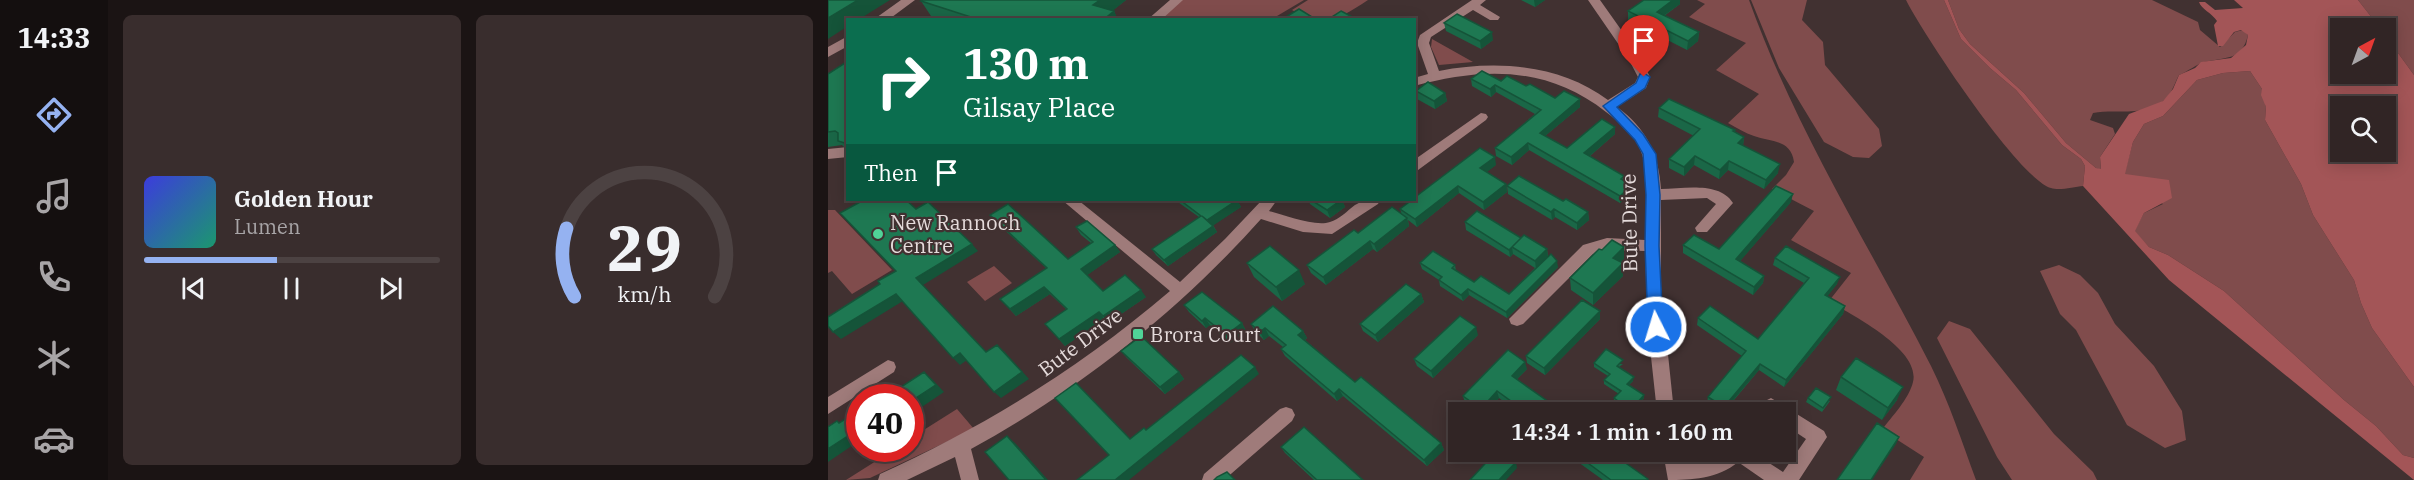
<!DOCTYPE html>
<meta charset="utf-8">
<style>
body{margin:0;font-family:"IBM Plex Serif",serif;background:#392d2d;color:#f1f3f6;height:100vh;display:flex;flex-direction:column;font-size:22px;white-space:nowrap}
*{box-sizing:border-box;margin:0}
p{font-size:20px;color:#a8a5a7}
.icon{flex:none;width:33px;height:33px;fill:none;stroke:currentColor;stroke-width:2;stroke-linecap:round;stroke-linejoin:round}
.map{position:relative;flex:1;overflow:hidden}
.panel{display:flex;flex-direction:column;gap:15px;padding:15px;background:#1b1414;width:720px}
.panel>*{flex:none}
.hud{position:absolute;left:18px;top:18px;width:570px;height:183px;border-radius:0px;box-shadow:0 3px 15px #0003,0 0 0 2px #4c4242;background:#0b6e4f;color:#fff;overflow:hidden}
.needle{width:39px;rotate:41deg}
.tools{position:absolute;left:1502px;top:18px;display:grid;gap:12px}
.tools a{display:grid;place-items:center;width:66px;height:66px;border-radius:0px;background:#312525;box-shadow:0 3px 15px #0003,0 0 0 2px #4c4242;font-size:30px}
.speed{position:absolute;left:18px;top:384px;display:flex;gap:12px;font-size:30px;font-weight:700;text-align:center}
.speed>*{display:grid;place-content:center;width:78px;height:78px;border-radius:50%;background:#312525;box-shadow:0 3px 15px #0003,0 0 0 2px #4c4242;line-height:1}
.speed .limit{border:9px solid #d22;background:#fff;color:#111}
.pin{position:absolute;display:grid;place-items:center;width:51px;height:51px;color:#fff;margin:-62px -26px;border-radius:50% 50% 50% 0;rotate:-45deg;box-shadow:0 0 6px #0007}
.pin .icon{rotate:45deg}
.me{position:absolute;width:66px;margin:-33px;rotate:355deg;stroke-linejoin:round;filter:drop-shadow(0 0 4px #0008)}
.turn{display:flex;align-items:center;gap:21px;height:126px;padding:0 18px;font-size:27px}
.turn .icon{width:78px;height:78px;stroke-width:2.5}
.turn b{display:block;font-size:42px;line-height:51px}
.then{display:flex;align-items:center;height:57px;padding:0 18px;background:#0003;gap:12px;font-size:22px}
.panel .tile{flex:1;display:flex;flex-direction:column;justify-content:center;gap:9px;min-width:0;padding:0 21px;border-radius:9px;background:#392d2d}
.panel .dial{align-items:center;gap:0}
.dial svg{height:156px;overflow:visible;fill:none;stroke:#4c4242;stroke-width:7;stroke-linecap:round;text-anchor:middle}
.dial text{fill:#f1f3f6;stroke:none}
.song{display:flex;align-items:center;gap:18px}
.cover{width:72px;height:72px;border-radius:9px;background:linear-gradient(135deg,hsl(240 70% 55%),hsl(160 70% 35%))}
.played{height:6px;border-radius:3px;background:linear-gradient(90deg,#95b2f1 45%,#4c4242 45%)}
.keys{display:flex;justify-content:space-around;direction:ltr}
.panel .tiles{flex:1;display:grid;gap:15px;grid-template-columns:repeat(2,1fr)}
.trip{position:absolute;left:620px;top:402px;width:348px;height:60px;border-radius:0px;background:#312525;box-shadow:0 3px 15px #0003,0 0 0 2px #4c4242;font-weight:600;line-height:60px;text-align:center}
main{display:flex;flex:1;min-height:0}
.tab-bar{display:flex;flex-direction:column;width:108px;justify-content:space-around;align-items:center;background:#140f0f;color:#a8a5a7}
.tab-bar .icon{width:42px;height:42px}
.tab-bar .active{color:#95b2f1}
.tab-bar b{font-size:27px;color:#f1f3f6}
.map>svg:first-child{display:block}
</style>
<main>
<nav class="tab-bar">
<b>14:33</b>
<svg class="icon active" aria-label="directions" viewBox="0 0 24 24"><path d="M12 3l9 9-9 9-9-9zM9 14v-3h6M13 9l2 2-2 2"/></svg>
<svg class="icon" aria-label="music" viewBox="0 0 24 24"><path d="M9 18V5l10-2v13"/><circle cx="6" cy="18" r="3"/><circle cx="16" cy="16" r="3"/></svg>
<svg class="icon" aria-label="phone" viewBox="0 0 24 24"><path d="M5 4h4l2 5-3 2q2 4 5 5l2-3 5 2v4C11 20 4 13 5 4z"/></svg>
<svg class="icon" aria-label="climate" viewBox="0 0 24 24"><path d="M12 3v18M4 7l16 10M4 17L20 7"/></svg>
<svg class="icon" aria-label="car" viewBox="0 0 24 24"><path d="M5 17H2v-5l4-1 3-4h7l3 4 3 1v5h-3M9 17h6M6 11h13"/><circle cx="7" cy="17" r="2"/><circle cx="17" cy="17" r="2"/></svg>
</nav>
<section class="panel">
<div class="tiles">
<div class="tile">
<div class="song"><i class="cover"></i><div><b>Golden Hour</b><p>Lumen</p></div></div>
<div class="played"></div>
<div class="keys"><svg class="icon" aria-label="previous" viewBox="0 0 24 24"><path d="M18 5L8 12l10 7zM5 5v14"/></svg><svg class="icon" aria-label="pause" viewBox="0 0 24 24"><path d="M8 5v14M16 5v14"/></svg><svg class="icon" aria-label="next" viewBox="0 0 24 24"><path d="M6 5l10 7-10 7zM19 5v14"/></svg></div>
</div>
<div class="tile dial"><svg viewBox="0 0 100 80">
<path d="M14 69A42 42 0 1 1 86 69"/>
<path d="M14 69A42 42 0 0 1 10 34" stroke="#95b2f1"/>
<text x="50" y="56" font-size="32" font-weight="700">29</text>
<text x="50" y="72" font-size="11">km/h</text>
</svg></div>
</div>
</section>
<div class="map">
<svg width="1586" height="480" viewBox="0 0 1586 480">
<rect width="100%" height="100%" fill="#413131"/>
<path fill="#804c4c" d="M352,0H476L444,19L328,20Z
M480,0H540C512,18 496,30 464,10Z
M869,0H921C968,131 1040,243 1103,366C1121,402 1134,442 1148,480H1082L1096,457L1054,430C1064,416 1081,399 1085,382C1093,349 1023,315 1001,301L1023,273L963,240L986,211L944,189L958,175L966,162C963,139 942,142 926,136C917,133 909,128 900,123L931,94L888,70L918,43L861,17L877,4Z
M923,0H979L974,20L995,42L997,65L1051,129L1054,146L1041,158L1025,157L996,142L951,68Z
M1078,0H1116L1133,39L1162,68L1188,90L1234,145L1253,159L1257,166L1255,186C1246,187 1231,191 1223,188C1191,179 1095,34 1078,0Z
M1120,0H1324L1370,22L1372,30L1392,47L1407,32L1415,30L1420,35C1414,61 1397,57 1376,62C1369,64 1359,72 1351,75C1347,82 1345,90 1340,96C1322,119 1288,108 1265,113L1262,120L1285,128L1287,134L1272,157L1273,170L1268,168L1238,143L1196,93L1142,44L1131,29Z
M1530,0H1586V75L1557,35V28H1552Z
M604,39L645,62L611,65L603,47Z
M1422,71L1434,89L1438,107L1437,120L1473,184L1485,215L1526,280L1533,303L1544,328L1586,387V458L1575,455L1548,426L1516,400L1396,291L1340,255L1321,247L1306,231L1316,213L1335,204L1296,175L1305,142L1316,124L1335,116L1369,80L1395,73Z
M0,210H7L64,270L24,294L4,271L0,273Z
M1231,265L1252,275L1270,293L1287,324L1326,366L1354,411L1358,440L1337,448L1299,425L1248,330L1232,314L1212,271Z
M166,266L184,283L157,301L139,282Z
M1121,321L1142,329L1226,434L1265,472L1269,480H1184L1169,457L1109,338Z
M129,409L146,429L42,478L18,480L67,449L82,448L83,438Z"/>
<path fill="#a35557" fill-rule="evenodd" d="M1116,0H1120L1131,29L1142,44L1196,93L1238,143L1268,168L1273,169L1272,157L1301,114L1335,101L1345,89L1351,75L1367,68L1373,62L1403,58L1418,45L1420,35L1413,30L1406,32L1395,46H1390L1386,25L1389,21C1384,13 1373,9 1371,2H1377L1387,10L1415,8L1406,0H1530L1552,28H1512V74H1557V35L1586,75V387L1544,328L1533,303L1526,280L1485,215L1473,184L1437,120L1438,107L1433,95L1434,89L1422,71L1395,73L1369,80L1335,116L1316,124L1305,142L1297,174L1341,180L1344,198L1316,213L1307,231L1321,247L1340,255L1396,291L1516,400L1548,426L1575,455L1586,458V480L1341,280L1255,186L1257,166L1253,159L1234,145L1188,90L1162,68L1133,39ZM1512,106H1557V152H1512Z"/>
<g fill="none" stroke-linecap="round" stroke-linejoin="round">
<path fill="#9f7b7a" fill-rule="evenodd" d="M73,0H87L60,20H45Z
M342,0H355L333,20H319Z
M644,0H658L652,5L672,17L670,20H662L645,10L603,37L601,43L611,71C668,60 732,64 780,100L807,83L810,77L800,58L760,0H772L811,55L822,77L818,88L789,107C818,128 831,154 833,189C855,189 891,181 905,203L879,232H869L867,228L888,204L879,198L833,200V287L846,412H829L820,329L817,251L779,250L765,254L695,324L689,326L683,324L681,319L755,245L779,238L817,240C817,211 824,177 812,149C805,134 791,122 778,112C719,66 656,67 586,86V78L600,74L589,43L592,35Z
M20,36V46L0,57V47Z
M653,113L658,114L660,117L658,120L586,173V160Z
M20,147V157L0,159V149Z
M234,200H250L352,282L397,239L434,200H449L441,211C456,215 487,227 502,222C523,215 523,197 552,200L550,204L504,234L475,232L433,219C350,312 252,389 143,449L151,480H133L127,457L79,480H50L52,474C158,426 253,367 342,291Z
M60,360L66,362L68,367L66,372L0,414V397Z
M943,398L996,431L999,437L971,480H936L910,462C890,479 862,480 840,480L835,452H853L855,461L880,460L896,452H924L955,472L978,439L957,425V412H930L937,401Z
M458,407L464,409L467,415L464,421L396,480H374L376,474L452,409Z"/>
</g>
<path fill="#1a6747" d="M95,0H298L284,11H286L290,20H115L103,16L93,1Z
M693,0H717L707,7Z
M816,0H852V4L836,16L871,32L870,41L859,50L800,20V11Z
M616,23L665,40L653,49L618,31Z
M20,61V151L14,145L0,147V74Z
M643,79L673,81L698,86L727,98L752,99V107L717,136L739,148L787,127V134L762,156L796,176V181L804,185V192L792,203L701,150L684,165L668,156L667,148L707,114L668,92L663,97L644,86Z
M588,91L617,93L619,101L607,109L589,99Z
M831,108L907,130V132L916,137L915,146L950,173L936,189L900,170L891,179L866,165L856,176L841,168V159L866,136L830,117Z
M668,165L658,172L678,184L679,192L656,210L631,193L589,227L580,220L581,226L549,252L545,249L498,285L483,273L479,265L530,233L574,215L572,209Z
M679,186L735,201L760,212L761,220L749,230L727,217L724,220L680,194Z
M347,200H409L413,207L385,225L389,232L340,266L328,255L324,249L371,217Z
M480,200H514L517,207L502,218L482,204Z
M963,202L912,261L936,276L935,283L925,295L855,253V245L891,249Z
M162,215L240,259L263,243L253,235L248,227L287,245L292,252L259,275L275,291L318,297L280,323L276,319L237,346L217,324L239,310L222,294L188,316L172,299L218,268L168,222Z
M637,222L693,238L719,249L720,256L730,267L679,318L641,295L635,301L612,286L611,280L594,269L592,263L627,265L628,271L646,282L681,294L707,268L685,254L682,257L638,230Z
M796,247V260L793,262L795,263V276L765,305L743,290L742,278L774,250Z
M947,258L1009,284L999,296L1017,306L1015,314L956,387L931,370L896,412H893L879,403L880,397L914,356L869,325L870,318L930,339L976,283L945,265Z
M419,263L477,284L454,301L426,277Z
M593,294L596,302L550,342L535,331L532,324Z
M356,305L414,323L418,331L402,343L382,325L378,328L361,312Z
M772,311V319L717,375L699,363L698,356Z
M423,324L475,331L479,338L477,340L527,382L613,443L616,450L599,466L515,396L509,401L457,356L453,349L455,347L441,336L436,340L427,331Z
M650,335L605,378L589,366L586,359Z
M293,351L351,372L356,379L337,394L299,358Z
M766,363L795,364L791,367L805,381L801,385L816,395V398L804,412H802L786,402V398L791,394L776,384V380L780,376L766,367Z
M699,369L689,379L735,412H690L671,398L657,412H651L637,403L635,396Z
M1013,377L1069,400L1054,420L1008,390Z
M980,398L1002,401L994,412L978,402Z
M453,447L535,480H486L457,453Z
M736,452H782L820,480H775Z"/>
<path fill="#155439" d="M30,0H62L30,20H20V26L0,39V18Z
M272,0H298L273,20L265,5Z
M706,0H717L707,7Z
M845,0H852V4L828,21L829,12Z
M286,11L290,20H275Z
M664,32L665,40L653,49L652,41Z
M871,32L870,41L859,50L860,41Z
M667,85L668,92L663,97L662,89Z
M617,93L619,101L607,109L606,101Z
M752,99V107L712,140V133Z
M787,127V134L757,160L756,153Z
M916,137L915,146L910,143Z
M700,143L701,150L684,165L683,157Z
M867,156L866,165L856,176V167Z
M667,157L668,165L654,176L652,168Z
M901,161L900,170L891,179L892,170Z
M952,164L950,173L936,189L938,180Z
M678,184L679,192L656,210L655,202Z
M804,185V192L792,203V196Z
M630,186L631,193L589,227L587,219Z
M965,194L963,202L907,267L908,259Z
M409,200L413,207L383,227L379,220Z
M513,200H514L517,207L502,218L499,210Z
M726,209L727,217L724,220L723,212Z
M760,212L761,220L749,230V223Z
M579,218L581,226L549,252L546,244Z
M385,226L389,232L340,266L336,260Z
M542,241L545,249L498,285L495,277Z
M144,244L150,251L95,285L88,278Z
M287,245L292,252L258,276L253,269Z
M684,247L685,254L682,257L681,250Z
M796,247V260L786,270L785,258Z
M719,249L720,257L708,269L707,261Z
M729,261L730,267L679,318L678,312Z
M795,263V276L765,305V293Z
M471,270L477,284L454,301L448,287Z
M936,276L935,283L925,295L926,287Z
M1012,277L1009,284L995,302L997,295Z
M216,287L222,294L188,316L182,309Z
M640,289L641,295L635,301L633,295Z
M313,290L318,297L280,323L275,316Z
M68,294L75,301L13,339L5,332Z
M593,294L596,302L550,342L547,335Z
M1017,306L1015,314L956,387L958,380Z
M772,311V319L717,375L716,368Z
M271,312L276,319L237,346L231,339Z
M377,318L382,325L378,328L374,321Z
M414,323L418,331L402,343L398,335Z
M648,327L650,335L605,378L603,371Z
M437,328L441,336L436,340L432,332Z
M475,331L479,338L474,342L470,335Z
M176,351L201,379L173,398L166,392Z
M132,353L139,360L132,365L125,358Z
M697,362L699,369L685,383L684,376Z
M932,364L931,370L895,412L896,407Z
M427,367L431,374L301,480H287Z
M96,372L104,379L116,392L82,415V402Z
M351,372L356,379L337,394L332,387Z
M806,377L805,381L799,387V384Z
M1075,387L1069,400L1054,420L1060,408Z
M511,389L515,396L509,401L506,394Z
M669,391L671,398L657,412H654L653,409Z
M816,395V398L803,412V410Z
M32,432V445L28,443L0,462V449L20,436Z
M179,436L187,443L220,480H218Z
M1071,437L1068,444L1044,480H1043Z
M613,443L616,450L599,466L596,460Z
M688,462L689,468L678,480H671Z"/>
<path fill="#1e7852" stroke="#155439" stroke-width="1.5" d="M0,0H30L0,18Z
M95,0H272L265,5L286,11L275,20H152L93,1Z
M816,0H845L829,12L871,32L860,41L800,11Z
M471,9L489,20H453Z
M513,11L530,20H499Z
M629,14L664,32L652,41L616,23Z
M20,61V144L10,141V133L7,131L0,132V74Z
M654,71L673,81L679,76L698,86L702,84L727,98L736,91L752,99L712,133L739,148L774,119L787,127L756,153L796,176L793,179L804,185L792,196L700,143L683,157L667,148L713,110L667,85L662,89L643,79Z
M600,82L617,93L606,101L588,91Z
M841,99L907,130L905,131L916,137L910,143L952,164L938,180L901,161L892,170L867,156L856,167L841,159L872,129L831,108Z
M652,148L667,157L652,168L678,184L655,202L630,186L587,219L572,209L584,200H586V198Z
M691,176L735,201L738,199L760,212L749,223L726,209L723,212L679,186Z
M948,186L965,194L908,259L936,276L926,287L855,245L866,235L891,249Z
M32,200H78L88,209L100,202L144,244L88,278L158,352L169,345L194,372L166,392L132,353L125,358L68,294L5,332L0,326V317L52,284L50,281L68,271L12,213L34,201Z
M352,200H409L379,220L374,216L385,226L336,260L324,249L373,216Z
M483,200H513L499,210Z
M180,204L240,259L265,242L248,227L259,221L287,245L253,269L275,291L297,275L313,290L275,316L271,312L231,339L217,324L239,309L216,287L182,309L172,299L219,268L162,215Z
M564,207L579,218L546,244L542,241L495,277L479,265L526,230L530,233Z
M649,211L693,238L681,250L637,222Z
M696,235L719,249L707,261L684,247Z
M784,240L796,247L785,258L795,263L765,293L742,278L771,249L774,250Z
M442,246L471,270L448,287L419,263Z
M958,246L1012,277L997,295L1017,306L958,380L932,364L896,407L880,397L918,351L870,318L882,306L930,339L981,278L947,258Z
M605,251L627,265L624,268L646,282L653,276L681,294L723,254L729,261L678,312L640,289L633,295L611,280L614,277L592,263Z
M578,284L593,294L547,335L532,324Z
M374,292L414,323L398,335L377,318L374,321L356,305Z
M754,300L772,311L716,368L698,356Z
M445,306L475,331L470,335L527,382L533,377L613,443L596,460L511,389L506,394L453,349L458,345L437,328L432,332L423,324Z
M632,316L648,327L603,371L586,359Z
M313,336L351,372L332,387L293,351Z
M778,349L795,360L789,366L806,377L799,384L816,395L803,410L786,398L793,391L776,380L782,374L766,363Z
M680,350L697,362L684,376L735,412H698L669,391L653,409L635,396Z
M413,355L427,367L287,480H249L281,455L227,398L248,383L302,439L316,428L318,430Z
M1028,358L1075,387L1060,408L1013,377Z
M96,372L108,385L82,402V398H56Z
M988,388L1003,397L995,408L980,398Z
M32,410V432L22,438L20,436L0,449V427L9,421L11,423Z
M1049,423L1071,437L1043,480H1009Z
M476,427L535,480H489L453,447Z
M179,436L218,480H181L157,452Z
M668,452H674L688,462L671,480H642Z
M745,452H782L820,479L819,480H783Z
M399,472L407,480H386L389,477Z"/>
<path fill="#1a73e8" stroke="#114b97" stroke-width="1.5" d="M816,73L822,77L817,88L789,107L815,134L828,154L832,195L831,246L835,327L833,332H823L820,327L817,246L818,195L815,154L807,140L775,106L808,83L812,74Z"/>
<g fill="#50d398" stroke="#413131" stroke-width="2">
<circle cx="50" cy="234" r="6"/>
<rect x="304" y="328" width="12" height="12" rx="3"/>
</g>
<g text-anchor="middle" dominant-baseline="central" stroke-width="4.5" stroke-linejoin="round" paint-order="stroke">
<g font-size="20" fill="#e5dbdb" stroke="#413131" text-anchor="start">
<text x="62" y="222">New Rannoch<tspan x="62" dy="23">Centre</tspan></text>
<text x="322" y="334">Brora Court</text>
</g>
<g font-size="20" fill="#e5dbdb" stroke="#413131">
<text transform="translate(801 223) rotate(-91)">Bute Drive</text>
<text transform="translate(252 342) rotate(-37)">Bute Drive</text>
</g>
</g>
</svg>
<div class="tools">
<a><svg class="needle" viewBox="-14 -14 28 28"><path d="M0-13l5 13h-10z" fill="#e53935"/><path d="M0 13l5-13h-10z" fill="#a8a5a7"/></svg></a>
<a><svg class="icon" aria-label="search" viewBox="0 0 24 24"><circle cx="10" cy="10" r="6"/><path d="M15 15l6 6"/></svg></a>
</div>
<div class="speed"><div class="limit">40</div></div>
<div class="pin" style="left:816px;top:77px;background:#d93025"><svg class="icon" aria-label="arrive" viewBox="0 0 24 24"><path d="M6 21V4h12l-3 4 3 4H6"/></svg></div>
<svg class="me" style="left:828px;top:327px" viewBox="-20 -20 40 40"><circle r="17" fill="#1a73e8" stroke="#fff" stroke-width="3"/><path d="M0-11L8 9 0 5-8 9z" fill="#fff"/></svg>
<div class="trip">14:34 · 1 min · 160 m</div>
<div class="hud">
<div class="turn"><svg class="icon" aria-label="right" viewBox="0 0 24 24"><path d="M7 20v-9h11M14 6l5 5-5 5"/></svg><div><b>130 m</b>Gilsay Place</div></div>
<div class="then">Then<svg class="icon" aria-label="arrive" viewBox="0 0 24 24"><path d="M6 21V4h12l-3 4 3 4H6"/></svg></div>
</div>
</div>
</main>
